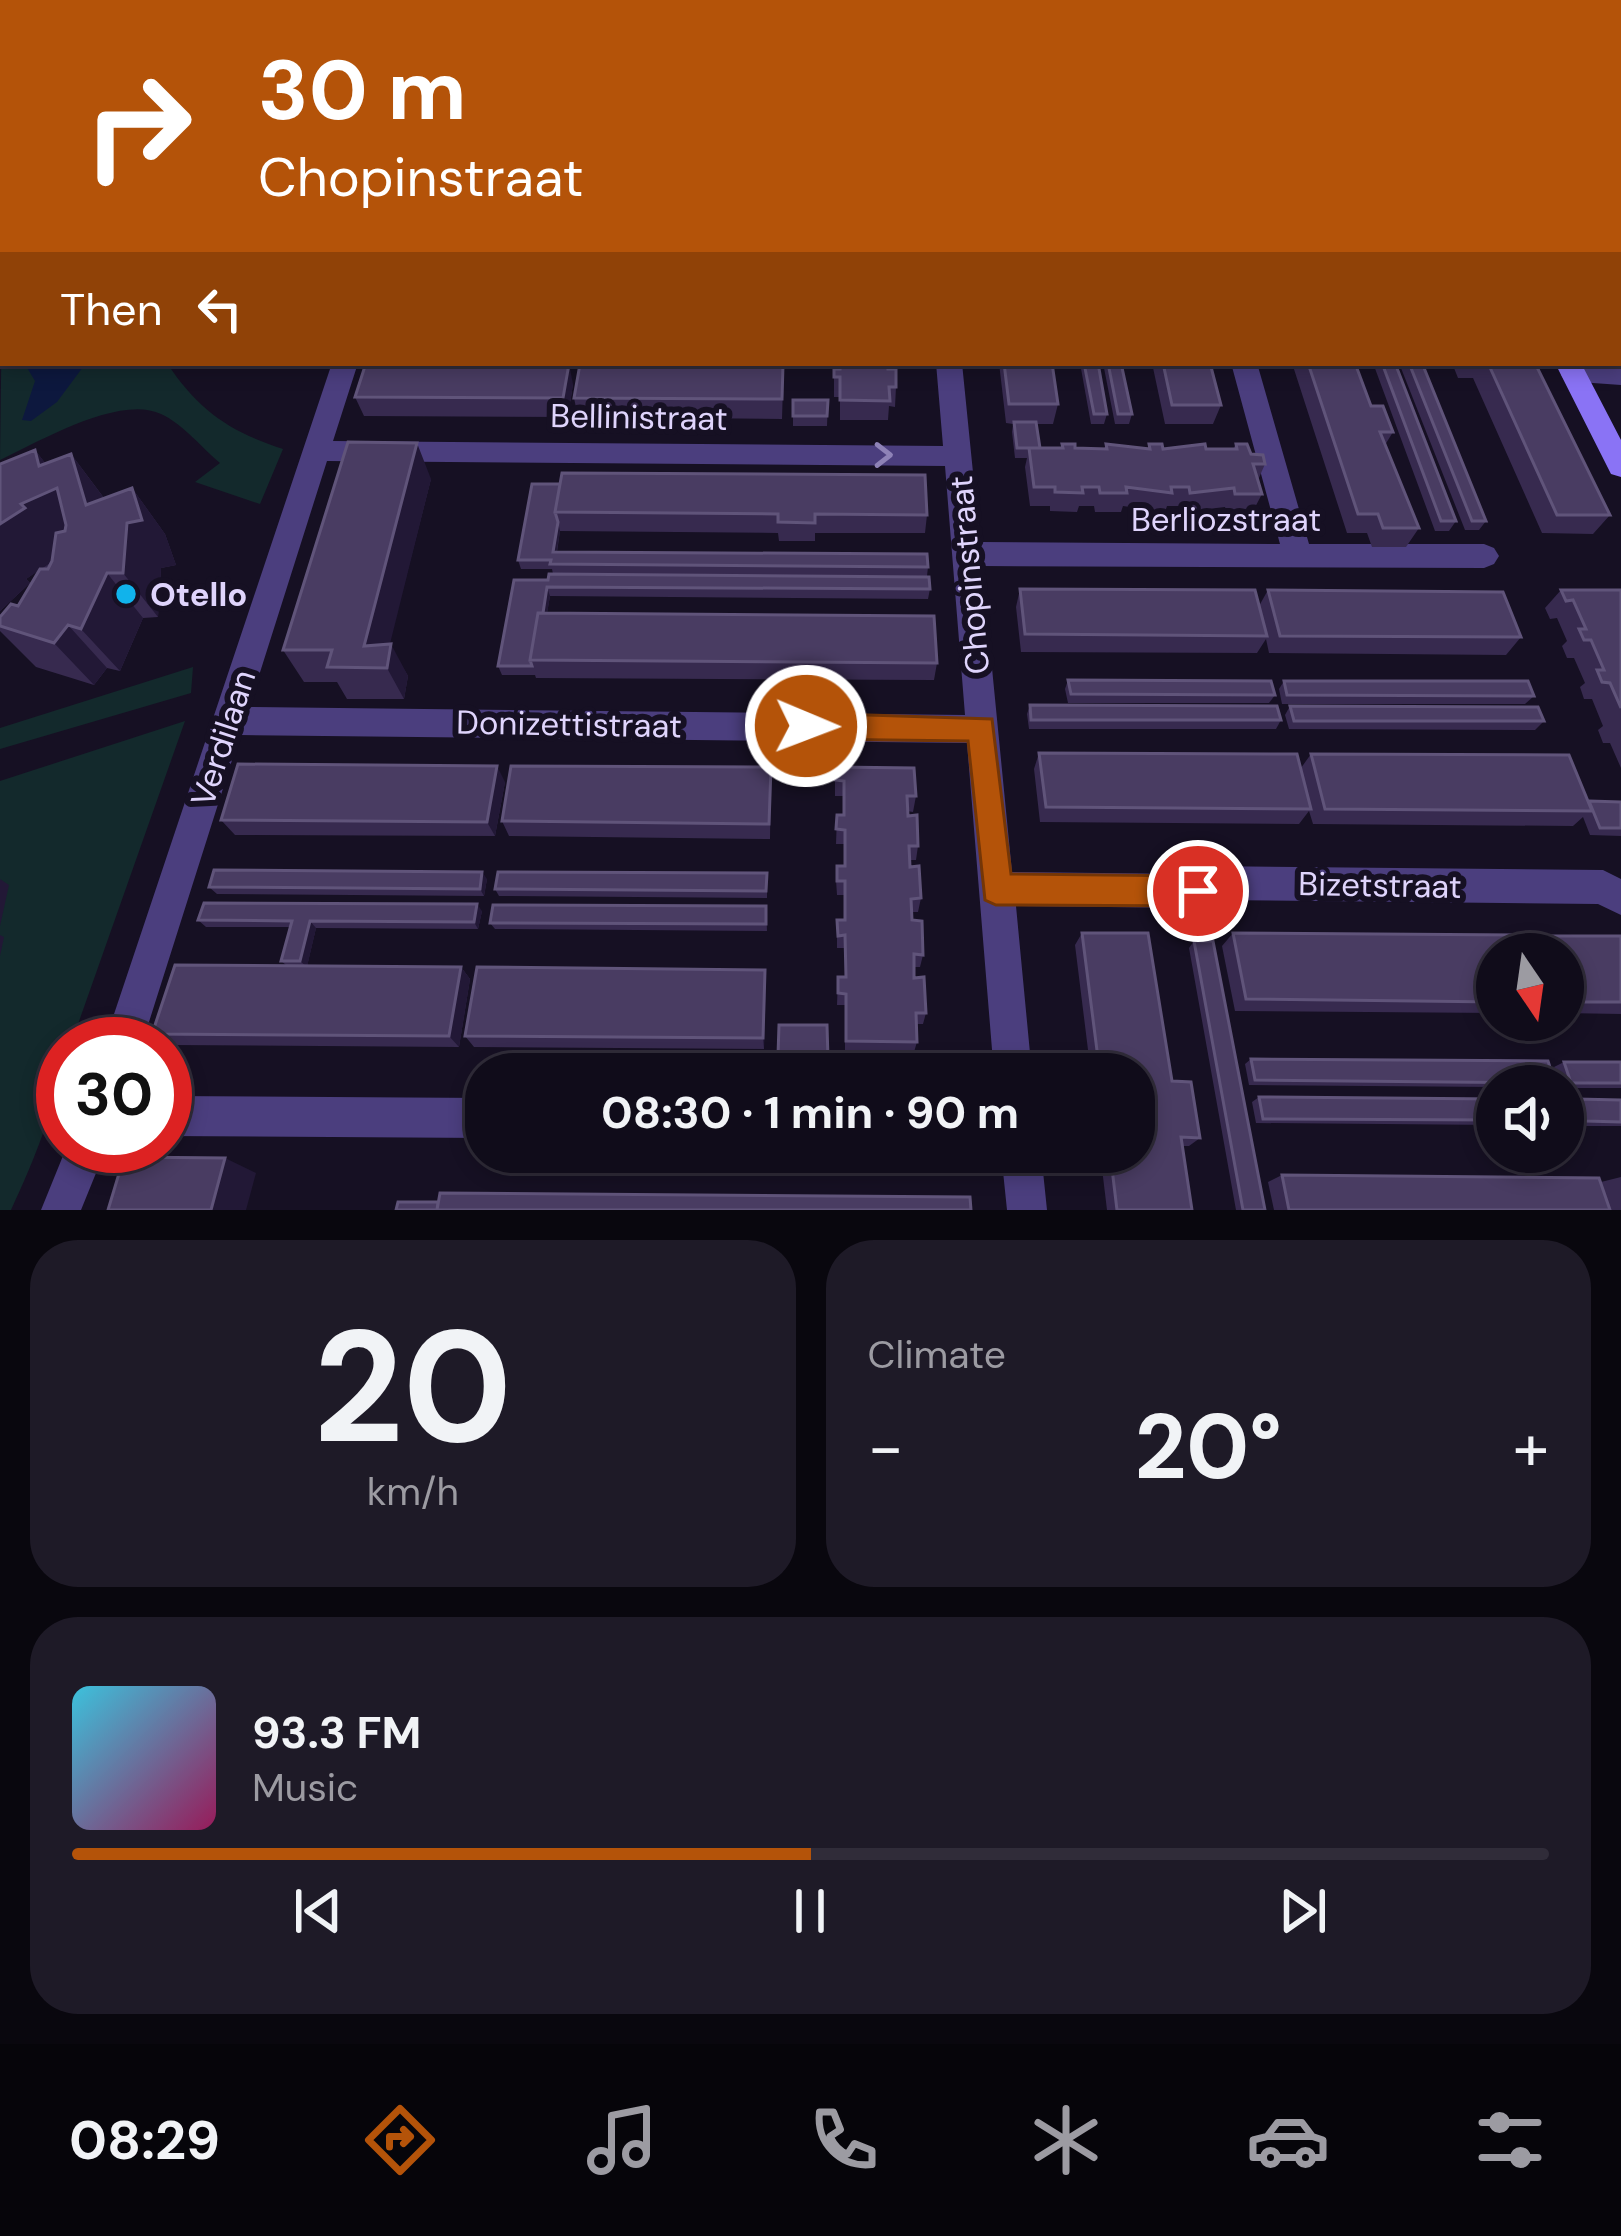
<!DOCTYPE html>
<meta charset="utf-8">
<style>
body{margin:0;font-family:"DM Sans",sans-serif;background:#1e1a27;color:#f1f3f6;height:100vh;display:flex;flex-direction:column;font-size:45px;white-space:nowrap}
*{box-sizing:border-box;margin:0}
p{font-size:39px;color:#9c9ba2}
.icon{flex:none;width:66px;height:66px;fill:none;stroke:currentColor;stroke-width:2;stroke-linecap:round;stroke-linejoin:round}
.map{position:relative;height:1210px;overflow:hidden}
.details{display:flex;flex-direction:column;gap:30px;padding:30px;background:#09070e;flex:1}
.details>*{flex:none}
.hud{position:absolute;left:0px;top:0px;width:1623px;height:366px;box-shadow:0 6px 18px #0003,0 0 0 3px #302c39;background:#b45309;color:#fff;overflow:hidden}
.needle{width:78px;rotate:167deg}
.controls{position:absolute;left:1476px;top:933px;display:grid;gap:24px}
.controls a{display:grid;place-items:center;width:108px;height:108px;border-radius:50%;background:#100c1a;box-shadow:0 6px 18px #0003,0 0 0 3px #302c39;font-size:60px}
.speed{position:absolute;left:36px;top:1017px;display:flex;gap:24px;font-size:60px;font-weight:700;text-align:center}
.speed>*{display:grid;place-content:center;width:156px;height:156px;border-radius:50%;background:#100c1a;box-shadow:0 6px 18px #0003,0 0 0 3px #302c39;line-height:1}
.speed .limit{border:18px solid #d22;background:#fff;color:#111}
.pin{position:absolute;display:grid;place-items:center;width:102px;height:102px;color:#fff;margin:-51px;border:6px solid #fff;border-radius:50%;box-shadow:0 3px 12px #0007}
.me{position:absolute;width:132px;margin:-66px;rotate:91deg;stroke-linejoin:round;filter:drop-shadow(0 0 9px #0008)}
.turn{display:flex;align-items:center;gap:42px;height:252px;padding:0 60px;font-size:54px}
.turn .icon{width:156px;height:156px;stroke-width:2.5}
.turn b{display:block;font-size:84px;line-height:102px}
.then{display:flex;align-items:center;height:114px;padding:0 60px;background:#0003;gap:24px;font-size:45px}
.big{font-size:90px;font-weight:700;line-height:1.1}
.details .widget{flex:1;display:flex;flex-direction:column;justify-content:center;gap:18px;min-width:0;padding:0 42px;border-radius:48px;background:#1e1a27}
.details .dial{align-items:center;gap:0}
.dial b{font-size:156px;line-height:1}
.song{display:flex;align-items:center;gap:36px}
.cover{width:144px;height:144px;border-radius:18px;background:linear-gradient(135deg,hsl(190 70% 55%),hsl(330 70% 35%))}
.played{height:12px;border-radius:6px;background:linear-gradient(90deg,#b45309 50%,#302c39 50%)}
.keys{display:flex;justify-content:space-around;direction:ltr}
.heat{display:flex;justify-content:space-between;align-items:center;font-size:66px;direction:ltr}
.details .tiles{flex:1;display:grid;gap:30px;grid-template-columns:1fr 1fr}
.widget:last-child{grid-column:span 2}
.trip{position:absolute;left:465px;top:1053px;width:690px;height:120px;border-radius:48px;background:#100c1a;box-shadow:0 6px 18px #0003,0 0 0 3px #302c39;font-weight:700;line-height:120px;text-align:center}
.tab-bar{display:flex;height:192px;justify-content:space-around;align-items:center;background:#06050a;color:#9c9ba2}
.tab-bar .icon{width:84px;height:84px}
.tab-bar .on{color:#b45309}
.tab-bar b{font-size:54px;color:#f1f3f6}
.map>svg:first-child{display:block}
</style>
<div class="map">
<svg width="1621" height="1210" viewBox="0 0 1621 1210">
<rect width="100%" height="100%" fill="#161023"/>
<path fill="#13292c" d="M3,222V363H167C198,410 230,432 283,449L260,504L195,482L220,463C202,448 183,424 161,414C120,394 38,442 0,460Z
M193,667L191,693L0,749V728Z
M185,721L71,1044H63C63,1093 32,1165 11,1210H0V781Z"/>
<path fill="#0d183e" d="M16,363H86L57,402L31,421L22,420L35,381L26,366Z"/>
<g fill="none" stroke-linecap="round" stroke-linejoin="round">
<path fill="#4b3e7e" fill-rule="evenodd" d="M1394,0H1415L1417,3H1396Z
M1620,19H1621V31H1620Z
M1620,67H1621V79H1620Z
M1620,186H1621V200H1620Z
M332,363H358L333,441L943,446L936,363H962L980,542L1280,544L1231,363H1257L1309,544H1484L1494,548L1499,556L1494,564L1484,568L982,566L1012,872L1188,874L1202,866L1603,870L1621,879V915L1598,904L1212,900L1198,908L1016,906L1032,1074H994L967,743L240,735L142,1044H104ZM327,461L945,466L965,715L249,707Z
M1574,366L1621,367V385L1565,381L1561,375L1565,369Z
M165,1096L486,1098V1138L165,1136Z
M67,1146H107L81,1210H41Z
M1001,1152H1041L1047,1210H1007Z"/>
<path fill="#8a73f5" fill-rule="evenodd" d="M442,0H462L441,3Z
M1555,363H1581L1621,440V477L1611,474Z"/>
</g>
<path fill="#372a4f" d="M1442,0H1534L1537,3H1441Z
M834,363H894L896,387L895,407L889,406L888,420H840V397H834V369L839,368H834Z
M999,363H1052L1058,404L1053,424H1037L1040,448H1061L1062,444L1075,448L1104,449L1106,444L1148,448L1149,444L1163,449H1233L1236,444L1265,464L1258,480L1262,494L1252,513H1227L1225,507L1183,512L1181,506H1167L1165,512L1123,506L1121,512H1095L1094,506H1079L1077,512L1050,511V506H1030L1025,467L1027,458H1015L1012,432L1013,424L1006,423Z
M1080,363H1098L1107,414L1104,424H1091Z
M1103,363H1121L1132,414L1129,424H1115Z
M1152,363H1210L1221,405L1213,424H1165Z
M1292,363H1355L1371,406L1393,432L1385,445L1419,528L1406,547H1372L1367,533H1347Z
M1373,363H1395L1456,521L1449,531H1435Z
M1399,363H1422L1486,521L1479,530H1465Z
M1452,363H1535L1610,515L1593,534L1542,533L1473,378H1458Z
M573,384L568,417L364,416L355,397Z
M783,385L782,419L578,417L574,398Z
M793,400H828L827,426H793Z
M35,450L45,463L71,454L104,498L132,488L165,534L176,565L161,568L158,617L143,618L120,671L107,668L94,685L36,667L0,631V614L1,615L18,606L39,570L26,579L30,583L0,611V464Z
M431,479L389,644L408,676L404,699H347L337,682H304L283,650Z
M532,484L927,515L925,533H815V541H779L778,533L560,531L557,552L928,567L927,576L553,574L552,569H521L518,560Z
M514,580L930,589L928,599L550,596L547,613L937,663L934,680L536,678L535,675H502L498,666Z
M1020,589L1259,606L1268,590L1521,637L1506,655L1269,653L1266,639L1257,653L1021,652L1016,607Z
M1561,590H1621V768L1610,743H1603L1598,730L1603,726L1592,699H1584L1580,687L1585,683L1574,658H1567L1562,646L1567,641L1557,618L1550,619L1545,608Z
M1068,680L1275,695L1269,703H1068L1065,689Z
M1284,681L1534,696L1525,704H1282L1279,689Z
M1030,705L1281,720L1276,729H1029L1027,714Z
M1290,706L1544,721L1535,730L1289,729L1285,715Z
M1039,753L1301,768L1311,754L1588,802H1621V836L1590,835L1583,817L1573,826L1313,824L1309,811L1299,824L1040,822L1034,769Z
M771,767L770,839L509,836L502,821Z
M835,767L916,796L913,812L907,811L918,846L916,860H909L910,867L921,898L918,912H912V920L923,955L920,967H914V978L926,1013L923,1024H916L917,1042L914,1052L845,1051V1005H837L838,977H845V948H837V920H844V895H837L836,880L844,866V844H836L837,815H843V796H835Z
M505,782L495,836L235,835L221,820Z
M767,873V898L499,896L495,889Z
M487,879L484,896L217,894L209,887Z
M766,906L767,931L495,929L490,923Z
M482,911L478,929L316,928L307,966L461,967L470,979L459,1047L170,1045L152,1034L286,965L281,961L290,927H206L198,920Z
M1082,933L1172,1081L1200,1138L1189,1146H1182L1192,1210H1107L1100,1152H1134V1074H1091L1075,945Z
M1233,933L1520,944L1532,936H1621V1014L1563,1013V954H1497V1013L1235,1011L1222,946Z
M1194,941L1265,1210H1236L1189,948Z
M765,970L764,1049L474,1047L465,1036Z
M778,1055L828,1059L827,1064L778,1060Z
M1251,1059L1555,1083L1549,1086L1497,1087L1249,1085L1245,1064Z
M1564,1062H1621V1088H1563L1560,1086L1554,1067Z
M1259,1097L1497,1099V1125L1256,1123L1252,1102Z
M1576,1099L1621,1100V1126H1575L1566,1104Z
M1282,1175L1601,1182L1621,1177V1210H1274L1268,1182Z"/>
<path fill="#221836" d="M81,0H179L174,3H77Z
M0,9L3,14V50H0Z
M569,364L573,384L568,417L563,398Z
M417,443L431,479L384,668L364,646Z
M35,450L72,497L64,554L26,579L30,583L0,611V524L21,504L39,466Z
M71,454L106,501L86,505Z
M132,488L165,534L176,565L161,568L158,617L123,573Z
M558,522L560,531L555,561L553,552Z
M107,573L143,618L120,671L81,629Z
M547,587L550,596L539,661H535Z
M68,625L107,668L94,685L54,643Z
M391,644L408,676L404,699L387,668Z
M497,766L505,782L495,836L487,822Z
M482,872L487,879L484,896L480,889Z
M0,879L9,885L0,926Z
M477,904L482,911L478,929L474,922Z
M310,921L316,928L307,967L300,961Z
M0,935L4,937L0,956Z
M461,967L470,979L459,1047L449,1036Z
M765,970L766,982L764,1049L763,1038Z
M225,1158L256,1173L246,1210H211Z"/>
<path fill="#493c62" stroke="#60547a" stroke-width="3" d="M6,0H81L77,3H3V7L0,6Z
M1507,0H1534L1537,3H1509Z
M366,363H384L569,364L563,398L355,397Z
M840,363H888V369H896V387H889L890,401L840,400V377H834V369H840Z
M1004,363H1052L1058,404H1009Z
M1084,363H1098L1107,414H1094Z
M1108,363H1121L1132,414H1118Z
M1163,363H1210L1221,405H1172Z
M1308,363H1355L1371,406H1383L1393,432H1380L1419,528H1383L1378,514H1358Z
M1382,363H1395L1456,521H1441Z
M1409,363H1422L1486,521H1472Z
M1488,363H1535L1610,515H1557Z
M580,364L783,365L782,399L574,398Z
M793,400H828L827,416H793Z
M1014,422H1036L1040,448H1017Z
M348,442L417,443L364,646L391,644L387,668L327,667L332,650H283Z
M1062,444H1075V448L1107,449L1106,444L1150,449L1149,444H1162L1163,449L1205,444L1206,449H1237L1236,444H1247L1251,454L1263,455L1265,464H1253L1262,494H1235L1234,488L1190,493L1189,487H1171L1172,493L1126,487L1127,493H1100L1099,487H1082L1083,493L1055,492V487H1034L1029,448H1063Z
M35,450L39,466L71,454L86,505L132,488L142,520L127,523L123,573H107L81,629L68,625L54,643L0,626V617L11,604L18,606L40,569H48L52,561L56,533L65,531L66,525L57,488L21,504L25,508L0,524V464Z
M562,473L925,475L927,515L815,514V523L778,522V514L555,512Z
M532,484H560L555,512L558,522L553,552L927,554L928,567L550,564L551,560H518Z
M549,574L929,577L930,589L547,587L543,613H538L530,660L532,666H498L514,580H548Z
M1020,589L1255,590L1267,636L1025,634Z
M1268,590L1503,592L1521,637L1280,636Z
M1561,590H1621V708L1610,683L1602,682L1597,670H1604L1591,640H1584L1579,629H1586L1573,600L1566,601Z
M538,613L934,616L937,663L530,660Z
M1068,680L1271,681L1275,695L1071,694Z
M1284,681H1528L1534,696L1287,695Z
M1030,705L1277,706L1281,720H1031Z
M1290,706L1538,707L1544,721H1294Z
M1039,753L1297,754L1311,809L1046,807Z
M1311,754L1569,755L1592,811L1325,809Z
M238,764L497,766L487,822L221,820Z
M511,766L771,767L769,824L502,821Z
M835,767L914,768L916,796H907L908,816L917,815L918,846H909L910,867L919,866L921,898L911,899L912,920L922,921L923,955L914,954V978L924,977L926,1013H916L917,1042L846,1041V994L838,993V977H846L845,935L838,936L837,920H845V881H837V866H845V830L836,829L837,815H844V781L835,780Z
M1589,801L1621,802V828H1600Z
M214,870L482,872L480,889L209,887Z
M498,872L767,873L766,891L495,889Z
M204,903L477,904L474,922L310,921L300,961H281L292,921L198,920Z
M493,905L766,906V924L490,923Z
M1082,933H1148L1172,1081L1191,1082L1200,1138L1181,1137L1192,1210H1117L1110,1152H1134V1074H1100Z
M1233,933L1517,935L1523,954H1497V1002L1246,999Z
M1532,936H1621V1002H1563V954H1538Z
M1194,941H1213L1265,1210H1243Z
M175,965L461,967L449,1036L152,1034Z
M477,967L765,970L763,1038L465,1036Z
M779,1025H827L828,1059L778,1055Z
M1251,1059L1548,1061L1555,1083L1255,1080Z
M1564,1062H1621V1083H1571Z
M1259,1097L1497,1099V1120L1263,1119Z
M1576,1099L1621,1100V1122L1586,1121Z
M124,1157L225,1158L211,1210H108Z
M1282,1175L1599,1178L1610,1210H1289Z
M440,1193L970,1197L971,1210H437Z
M398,1202H438L437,1210H396Z"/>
<defs><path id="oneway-chevron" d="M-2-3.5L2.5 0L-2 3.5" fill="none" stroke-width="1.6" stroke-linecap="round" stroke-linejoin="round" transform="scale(3)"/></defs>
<use stroke="#8e82b7" href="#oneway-chevron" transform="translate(883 455)"/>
<path fill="#b45309" stroke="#753606" stroke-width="3" d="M806,713L992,719L1011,874L1198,876L1209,880L1214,891L1209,902L1198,906L996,905L985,900L968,741L806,739L796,735L791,726L796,717Z"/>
<circle fill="#11b3eb" stroke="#161023" stroke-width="4.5" cx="126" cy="594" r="12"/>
<g text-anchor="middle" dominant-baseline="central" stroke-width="12" stroke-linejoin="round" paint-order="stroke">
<g font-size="33" fill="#dfd4fc" stroke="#161023">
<text transform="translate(639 417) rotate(1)">Bellinistraat</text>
<text x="1226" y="519">Berliozstraat</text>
<text transform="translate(969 575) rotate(-95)">Chopinstraat</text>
<text transform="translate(569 724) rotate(1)">Donizettistraat</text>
<text transform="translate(223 738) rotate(-72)">Verdilaan</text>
<text transform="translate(1380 885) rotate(1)">Bizetstraat</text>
</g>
<g font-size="33" font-weight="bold" fill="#dfd4fc" stroke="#161023" text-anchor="start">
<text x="150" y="594">Otello</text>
</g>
</g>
</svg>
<div class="controls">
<a><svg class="needle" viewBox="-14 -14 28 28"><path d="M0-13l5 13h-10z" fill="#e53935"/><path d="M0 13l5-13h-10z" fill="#9c9ba2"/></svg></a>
<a><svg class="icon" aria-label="sound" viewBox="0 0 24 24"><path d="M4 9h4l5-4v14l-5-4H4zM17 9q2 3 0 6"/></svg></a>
</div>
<div class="speed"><div class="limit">30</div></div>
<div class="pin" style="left:1198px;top:891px;background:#d93025"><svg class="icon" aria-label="arrive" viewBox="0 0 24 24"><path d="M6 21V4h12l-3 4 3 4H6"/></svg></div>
<svg class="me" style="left:806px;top:726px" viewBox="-20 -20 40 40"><circle r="17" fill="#b45309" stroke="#fff" stroke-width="3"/><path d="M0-11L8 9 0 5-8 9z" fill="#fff"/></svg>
<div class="trip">08:30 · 1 min · 90 m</div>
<div class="hud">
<div class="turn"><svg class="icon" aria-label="right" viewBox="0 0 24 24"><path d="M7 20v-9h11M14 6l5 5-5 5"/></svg><div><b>30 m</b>Chopinstraat</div></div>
<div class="then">Then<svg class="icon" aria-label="left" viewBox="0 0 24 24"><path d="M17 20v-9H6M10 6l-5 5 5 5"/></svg></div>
</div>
</div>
<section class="details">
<div class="tiles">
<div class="widget dial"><b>20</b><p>km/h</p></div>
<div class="widget"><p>Climate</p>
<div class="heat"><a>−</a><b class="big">20°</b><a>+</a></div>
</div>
<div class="widget">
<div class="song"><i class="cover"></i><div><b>93.3 FM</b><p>Music</p></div></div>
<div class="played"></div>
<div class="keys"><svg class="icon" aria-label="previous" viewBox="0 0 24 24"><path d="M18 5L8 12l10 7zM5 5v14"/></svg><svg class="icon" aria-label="pause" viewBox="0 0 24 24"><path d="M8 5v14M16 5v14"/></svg><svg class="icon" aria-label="next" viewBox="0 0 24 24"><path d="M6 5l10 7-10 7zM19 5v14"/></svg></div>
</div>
</div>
</section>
<nav class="tab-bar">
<b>08:29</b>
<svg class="icon on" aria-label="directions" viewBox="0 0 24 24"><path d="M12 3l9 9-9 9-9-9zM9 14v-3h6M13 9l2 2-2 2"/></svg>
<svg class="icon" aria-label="music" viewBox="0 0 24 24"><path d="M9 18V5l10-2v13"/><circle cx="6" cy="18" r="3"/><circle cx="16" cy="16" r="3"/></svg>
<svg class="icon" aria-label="phone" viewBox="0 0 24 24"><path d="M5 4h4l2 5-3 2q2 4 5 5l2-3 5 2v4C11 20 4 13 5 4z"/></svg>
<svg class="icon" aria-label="climate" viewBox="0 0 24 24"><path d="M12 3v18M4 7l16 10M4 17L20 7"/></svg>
<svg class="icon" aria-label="car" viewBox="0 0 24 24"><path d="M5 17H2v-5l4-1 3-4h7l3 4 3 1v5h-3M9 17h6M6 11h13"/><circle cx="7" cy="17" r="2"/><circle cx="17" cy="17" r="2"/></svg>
<svg class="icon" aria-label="filters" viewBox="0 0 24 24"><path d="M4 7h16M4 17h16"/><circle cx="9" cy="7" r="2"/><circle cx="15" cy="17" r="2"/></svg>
</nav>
